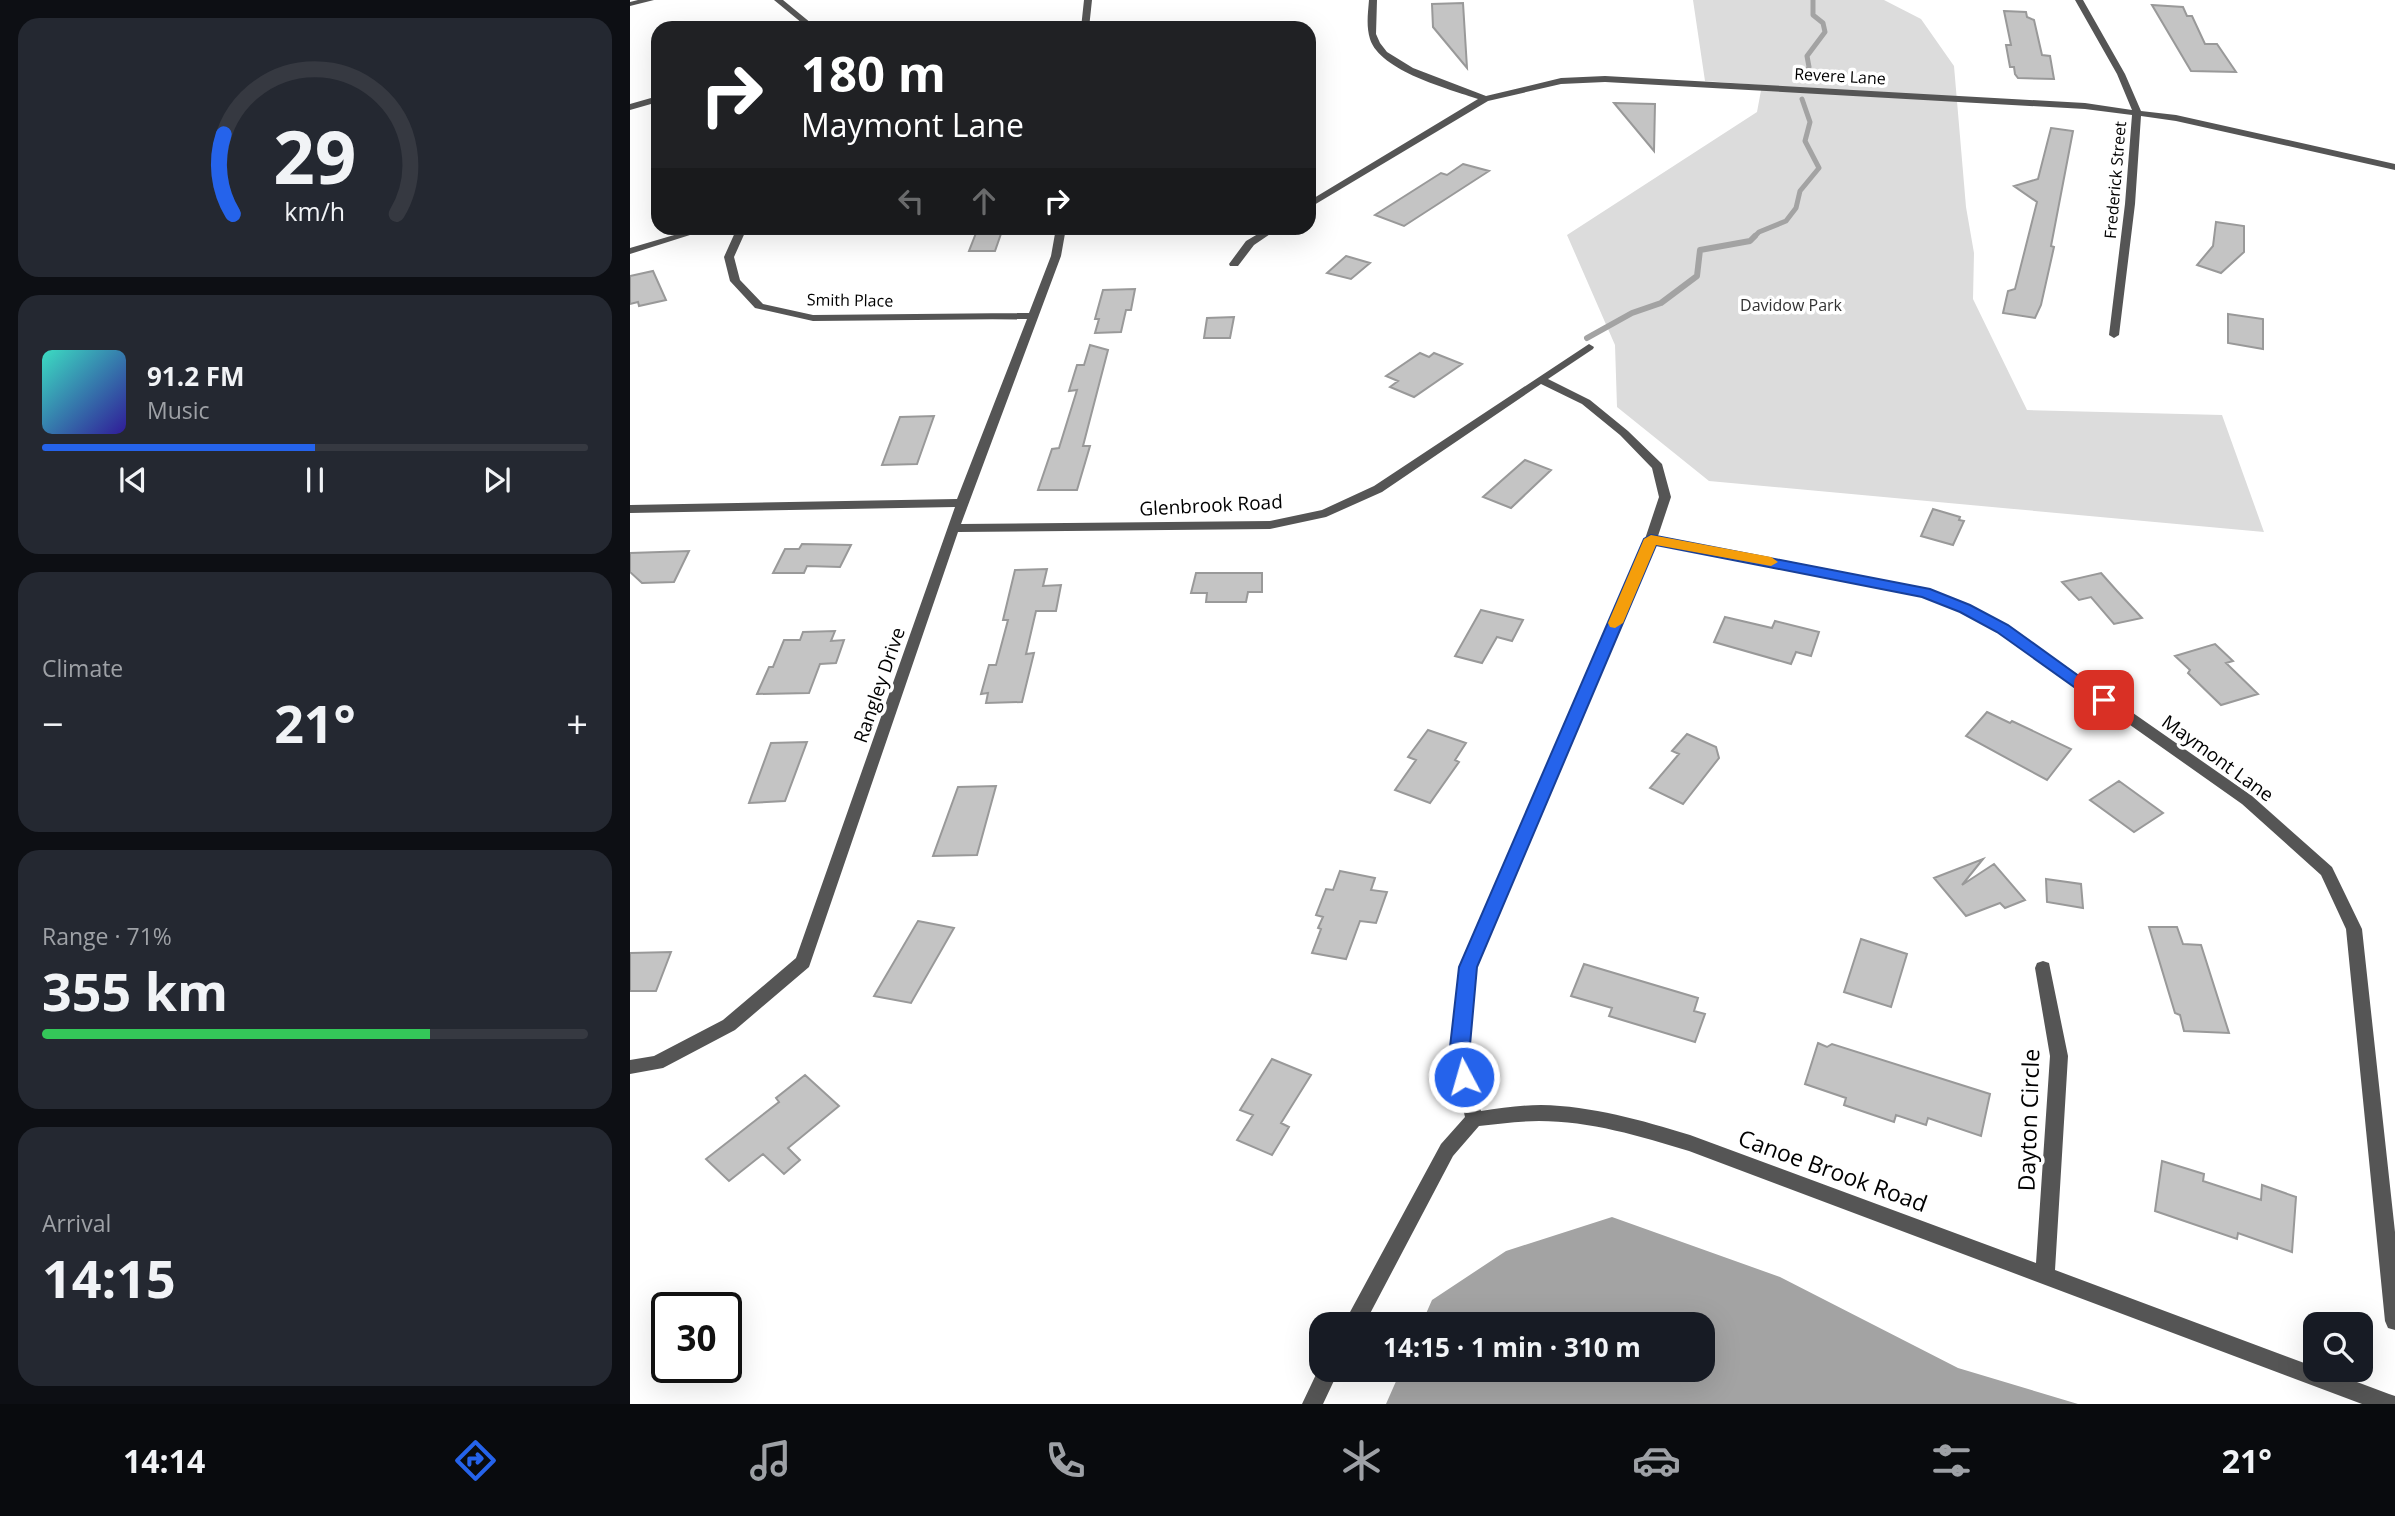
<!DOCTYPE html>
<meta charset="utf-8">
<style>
body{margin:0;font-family:"Open Sans",sans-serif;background:#242831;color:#f1f3f6;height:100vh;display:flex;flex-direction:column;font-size:26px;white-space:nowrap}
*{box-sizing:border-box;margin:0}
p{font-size:23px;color:#9ea1a6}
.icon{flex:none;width:38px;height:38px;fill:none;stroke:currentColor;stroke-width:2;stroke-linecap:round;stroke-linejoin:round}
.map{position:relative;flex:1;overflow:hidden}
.panel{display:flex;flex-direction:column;gap:18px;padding:18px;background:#0d0f14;width:630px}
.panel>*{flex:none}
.top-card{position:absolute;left:21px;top:21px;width:665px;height:214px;border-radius:21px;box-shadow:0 7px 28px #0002;background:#202124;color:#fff;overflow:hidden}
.fabs{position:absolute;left:1673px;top:1312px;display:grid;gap:14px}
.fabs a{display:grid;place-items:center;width:70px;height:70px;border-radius:14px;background:#171b24;box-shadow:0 7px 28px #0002;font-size:35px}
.speed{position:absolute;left:21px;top:1292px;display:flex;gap:14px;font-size:35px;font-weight:700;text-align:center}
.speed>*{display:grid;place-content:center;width:91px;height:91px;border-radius:50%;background:#171b24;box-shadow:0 7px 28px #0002;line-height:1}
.speed .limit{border:4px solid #111;border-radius:10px;background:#fff;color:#111}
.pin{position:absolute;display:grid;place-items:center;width:60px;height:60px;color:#fff;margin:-30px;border-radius:14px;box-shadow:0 4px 10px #0006}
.me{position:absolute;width:77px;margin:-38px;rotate:354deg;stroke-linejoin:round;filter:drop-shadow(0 0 5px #0008)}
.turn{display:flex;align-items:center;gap:24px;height:147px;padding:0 35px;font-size:32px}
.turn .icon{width:91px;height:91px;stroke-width:2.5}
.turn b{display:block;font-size:49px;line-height:60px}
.lanes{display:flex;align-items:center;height:66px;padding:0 35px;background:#0003;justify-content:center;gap:35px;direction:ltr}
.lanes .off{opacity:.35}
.big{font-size:52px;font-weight:700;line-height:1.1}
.panel .tile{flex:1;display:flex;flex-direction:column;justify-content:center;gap:10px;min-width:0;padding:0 24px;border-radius:21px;background:#242831}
.panel .dial{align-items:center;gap:0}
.dial svg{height:182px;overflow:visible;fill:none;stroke:#363941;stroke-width:7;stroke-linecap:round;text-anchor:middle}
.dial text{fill:#f1f3f6;stroke:none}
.song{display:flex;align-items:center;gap:21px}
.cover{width:84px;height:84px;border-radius:10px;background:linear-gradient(135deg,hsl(170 70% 55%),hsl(250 70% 35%))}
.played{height:7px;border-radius:4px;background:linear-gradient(90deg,#2563eb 50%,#363941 50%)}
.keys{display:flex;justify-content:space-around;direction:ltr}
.heat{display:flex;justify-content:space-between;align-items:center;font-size:38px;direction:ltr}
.charge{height:10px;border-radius:5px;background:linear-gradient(90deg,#34c759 71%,#363941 0)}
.trip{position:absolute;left:679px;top:1312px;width:406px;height:70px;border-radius:21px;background:#171b24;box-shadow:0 7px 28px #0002;font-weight:700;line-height:70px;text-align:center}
.dock{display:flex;height:112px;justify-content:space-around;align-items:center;background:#090b0e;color:#9ea1a6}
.dock .icon{width:49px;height:49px}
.dock .on{color:#2563eb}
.dock b{font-size:32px;color:#f1f3f6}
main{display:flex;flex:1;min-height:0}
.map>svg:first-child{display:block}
</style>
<main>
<section class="panel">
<div class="tile dial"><svg viewBox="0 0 100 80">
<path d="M14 69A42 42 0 1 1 86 69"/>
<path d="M14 69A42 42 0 0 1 10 34" stroke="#2563eb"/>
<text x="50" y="56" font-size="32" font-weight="700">29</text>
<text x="50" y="72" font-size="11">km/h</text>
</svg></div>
<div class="tile">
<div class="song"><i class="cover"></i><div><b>91.2 FM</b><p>Music</p></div></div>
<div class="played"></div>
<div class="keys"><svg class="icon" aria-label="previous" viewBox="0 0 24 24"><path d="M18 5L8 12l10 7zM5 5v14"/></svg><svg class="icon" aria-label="pause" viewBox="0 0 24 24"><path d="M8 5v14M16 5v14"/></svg><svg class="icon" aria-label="next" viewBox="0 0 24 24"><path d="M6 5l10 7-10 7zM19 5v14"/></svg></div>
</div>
<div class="tile"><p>Climate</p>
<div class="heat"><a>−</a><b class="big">21°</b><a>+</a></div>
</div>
<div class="tile"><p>Range · 71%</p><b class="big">355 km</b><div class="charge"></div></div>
<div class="tile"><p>Arrival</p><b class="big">14:15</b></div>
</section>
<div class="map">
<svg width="1765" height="1404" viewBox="0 0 1765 1404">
<rect width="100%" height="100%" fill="#fff"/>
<path fill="#dcdcdc" d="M1063,0H1254L1291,19L1324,66L1336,207L1344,253L1343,299L1397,410L1592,415L1634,532L1079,481L987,407L985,345L937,235L1127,112L1132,85L1075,81Z"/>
<path fill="#a3a3a3" d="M982,1217L1150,1277L1328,1368L1448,1404H756L771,1370H1073V1325H791L802,1300L876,1251Z"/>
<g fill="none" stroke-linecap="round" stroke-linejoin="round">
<path stroke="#a3a3a3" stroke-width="5" d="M1172,80L1179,67L1177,56L1195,32L1193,23L1183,15V0
M1124,237L1129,232L1156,221L1166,208L1170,191L1189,168L1175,141L1180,122L1172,99"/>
<path stroke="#a3a3a3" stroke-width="6" d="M957,338L1002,313L1031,303L1067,276L1070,250L1120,241L1125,236"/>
</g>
<path fill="#c4c4c4" stroke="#999" stroke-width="2" d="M833,3L837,68L803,27L802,4Z
M1522,5L1553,7L1557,16H1562L1575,44H1587L1606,72L1561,71Z
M1374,11L1396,12L1397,17L1404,20L1412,55L1420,56L1424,79L1388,78L1385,74L1384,67H1380L1376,45H1381Z
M984,103L1025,104L1024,151Z
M1421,128L1443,131L1421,246L1424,247L1411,305L1405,318L1373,313L1378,291L1385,289L1407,202L1384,186L1408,179Z
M833,164L859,171L774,226L745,215L811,173L817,175Z
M1586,222L1614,226V252L1591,273L1567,265L1583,246Z
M348,228H373L365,251H339Z
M716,256L740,263L721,279L697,273Z
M23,271L36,300L9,306L8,302L0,304V276Z
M505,289L501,310H496L491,332L465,333L469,319H465L473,290Z
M1598,314L1633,319V349L1598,343Z
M604,317L600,338H574L577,318Z
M460,345L478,350L453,446H460L447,490H408L422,449L429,448L447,390L439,391L447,365H454Z
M790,353L799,357L804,353L832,364L784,397L760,387L768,381L756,376Z
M304,416L287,464L252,465L270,417Z
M895,460L921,470L881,508L853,497Z
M1303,509L1330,517L1329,520L1334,521L1323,545L1291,536Z
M172,544L221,545L210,567L177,566L174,573H143L155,549H169Z
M59,551L44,582L12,583L0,572V553Z
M417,569L413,586L431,585L426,611H406L396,654L404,653L392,702L356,703L358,693L351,694L359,665H366L378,620H373L385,570Z
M566,573H632V592H618L616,602H576L577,593H561Z
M1471,573L1487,591L1512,618L1484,624L1461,597L1449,600L1432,582Z
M851,610L893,620L882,641L867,637L852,663L825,656Z
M1095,617L1142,628L1145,621L1189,632L1181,656L1166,652L1161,664L1084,642Z
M205,631L201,641L214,640L206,663L190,664L179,693L127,694L139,667H143L154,640H170L173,632Z
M1585,644L1603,661L1596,663L1628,694L1591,705L1558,673L1560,670L1545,656Z
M1357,712L1380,723L1382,721L1441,749L1417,780L1336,736Z
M798,730L836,743L825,760L829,762L800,803L765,790L786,760L778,757Z
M1057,734L1086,747L1089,758L1053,804L1020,788L1049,754L1042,751Z
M177,742L155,801L119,803L141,743Z
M1489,781L1533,813L1504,832L1460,800Z
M366,786L347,855L303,856L328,787Z
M1353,859L1332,885L1364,864L1395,900L1375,908L1370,903L1336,916L1304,878Z
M710,871L745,878L741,890L757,892L746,923L730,921L716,959L682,953L691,929L688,928L693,917L686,915L696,889L703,890Z
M1416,879L1451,884L1453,908L1417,902Z
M288,921L324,928L281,1003L244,996Z
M1519,927H1547L1553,944L1571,945L1599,1033L1554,1031L1550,1015L1545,1013Z
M1231,939L1277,954L1261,1007L1214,992Z
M41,952L26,991H0V953Z
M954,964L1068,998L1064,1011L1075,1014L1065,1042L979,1016L982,1008L941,996Z
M1188,1043L1197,1047L1202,1044L1360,1094L1351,1136L1298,1118L1296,1125L1266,1115L1264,1122L1214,1105L1216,1098L1175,1084Z
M642,1059L681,1075L651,1123L659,1127L642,1155L607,1140L623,1115L610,1110Z
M175,1075L209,1106L158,1148L170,1160L154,1174L133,1154L99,1181L76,1159L149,1102L146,1098Z
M1532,1161L1574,1174L1573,1181L1631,1200L1632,1185L1666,1197L1662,1252L1608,1233L1607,1239L1525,1211Z"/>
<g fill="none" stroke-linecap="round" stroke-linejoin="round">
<path fill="#555" fill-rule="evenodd" d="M8,0H24L0,6V2Z
M144,0H153L187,28H178Z
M454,0H462L459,28H451Z
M739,0H747L746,34L750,43L757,52L783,68L856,96L931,78L975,76L1455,103L1502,110L1487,74L1445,0H1453L1495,74L1511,111L1546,115L1765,164V170L1546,121L1511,116L1505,204L1489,335L1484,338L1479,335L1495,204L1502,115L1455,109L975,82L931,84L858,101L679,208V201L848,99C819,89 750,71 740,39C736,26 738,13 739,0Z
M28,96V102L0,110V104Z
M68,228H82L0,254V248Z
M107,228H117L104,257L110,280L133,304L183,315L399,313L421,256L426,228H436L431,256L331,524L640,521L692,510L744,486L959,344L964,347L963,349L918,379L960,400L998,431L1032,464L1041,497L1028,536L1295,588L1340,605L1377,625L1622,796L1702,867L1732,929L1765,1232V1330L1758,1328L1755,1321L1716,929L1691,875L1612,804L1367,631L1330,611L1292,596L1025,544L846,966L838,1056L851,1111C871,1108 891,1105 911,1105C962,1106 1011,1120 1060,1135L1406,1263L1420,1056L1405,968L1407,963L1413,961L1419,963L1438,1056L1425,1270L1685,1367V1370H1695L1759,1394L1765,1396V1404H1732L1059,1151C1010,1136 960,1121 909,1121C889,1121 869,1124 849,1126L823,1156L734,1325H713L811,1144L835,1117L820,1056L830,966L1015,539L1029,497L1022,468L990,435L952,404L911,384L752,492L696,517L640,529L328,532L179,967L105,1030L33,1068L0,1074V1060L24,1056L93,1020L166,958L325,507L0,513V505L327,499L397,319L183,321L125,308L100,281L94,257Z
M638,228H649L624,245L608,266H600L599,264L616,241Z
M691,1364V1370H709L693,1404H672Z"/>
</g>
<path fill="#2563eb" stroke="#184099" stroke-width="2" d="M1021,535L1300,589L1340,605L1378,625L1482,700L1480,704H1468L1367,632L1330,612L1292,597L1026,545L847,967L839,1056L844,1077L841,1083L834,1085L827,1083L819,1056L829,967L1014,539Z"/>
<path fill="#f59e0b" d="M1021,535L1141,557L1148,562L1141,566L1026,545L993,623L985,628L980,627L978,623L1014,539Z"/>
<g text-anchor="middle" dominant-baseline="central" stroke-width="7" stroke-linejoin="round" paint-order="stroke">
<g font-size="16" fill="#000" stroke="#fff">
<text transform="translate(1210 76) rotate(3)">Revere Lane</text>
<text transform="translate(1485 180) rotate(-85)">Frederick Street</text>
<text transform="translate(220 300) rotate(1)">Smith Place</text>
</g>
<g font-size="16" fill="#333" stroke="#fff">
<text x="1161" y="305">Davidow Park</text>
</g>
<g font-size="19" fill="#000" stroke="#fff">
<text transform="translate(581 505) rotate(-3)">Glenbrook Road</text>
<text transform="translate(249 685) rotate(-71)">Rangley Drive</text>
<text transform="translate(1588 758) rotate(36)">Maymont Lane</text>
</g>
<g font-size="23" fill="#000" stroke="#fff">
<text transform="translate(1398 1120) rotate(-88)">Dayton Circle</text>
<text transform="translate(1203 1170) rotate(20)">Canoe Brook Road</text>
</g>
</g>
</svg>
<div class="fabs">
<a><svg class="icon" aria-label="search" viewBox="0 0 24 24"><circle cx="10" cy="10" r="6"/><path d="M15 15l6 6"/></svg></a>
</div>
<div class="speed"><div class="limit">30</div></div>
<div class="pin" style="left:1474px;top:700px;background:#d93025"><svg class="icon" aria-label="arrive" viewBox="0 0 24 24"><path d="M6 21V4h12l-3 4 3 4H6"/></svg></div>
<svg class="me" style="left:834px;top:1077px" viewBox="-20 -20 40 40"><circle r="17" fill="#2563eb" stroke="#fff" stroke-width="3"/><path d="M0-11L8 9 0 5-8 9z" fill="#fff"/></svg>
<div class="trip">14:15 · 1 min · 310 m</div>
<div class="top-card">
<div class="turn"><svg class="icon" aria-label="right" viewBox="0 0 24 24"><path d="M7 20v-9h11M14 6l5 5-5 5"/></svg><div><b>180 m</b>Maymont Lane</div></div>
<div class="lanes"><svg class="icon off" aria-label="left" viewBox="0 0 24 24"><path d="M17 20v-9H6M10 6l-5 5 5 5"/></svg><svg class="icon off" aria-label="ahead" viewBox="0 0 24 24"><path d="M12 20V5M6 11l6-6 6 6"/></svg><svg class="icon" aria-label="right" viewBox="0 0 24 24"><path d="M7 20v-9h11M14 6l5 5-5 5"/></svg></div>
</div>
</div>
</main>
<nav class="dock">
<b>14:14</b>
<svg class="icon on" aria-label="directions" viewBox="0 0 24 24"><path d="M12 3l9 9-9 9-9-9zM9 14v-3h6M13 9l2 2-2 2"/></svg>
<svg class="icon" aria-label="music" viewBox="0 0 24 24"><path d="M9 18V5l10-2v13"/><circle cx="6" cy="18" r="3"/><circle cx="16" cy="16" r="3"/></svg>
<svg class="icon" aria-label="phone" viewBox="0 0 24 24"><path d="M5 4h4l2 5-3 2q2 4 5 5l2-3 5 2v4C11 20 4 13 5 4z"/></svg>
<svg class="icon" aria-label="climate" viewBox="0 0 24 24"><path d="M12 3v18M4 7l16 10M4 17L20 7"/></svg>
<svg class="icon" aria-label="car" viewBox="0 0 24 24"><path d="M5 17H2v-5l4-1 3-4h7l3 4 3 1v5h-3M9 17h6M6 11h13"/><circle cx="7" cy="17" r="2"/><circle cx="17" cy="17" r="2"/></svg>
<svg class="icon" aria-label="filters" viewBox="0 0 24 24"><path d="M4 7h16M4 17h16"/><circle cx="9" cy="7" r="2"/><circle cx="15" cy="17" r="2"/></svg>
<b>21°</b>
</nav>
